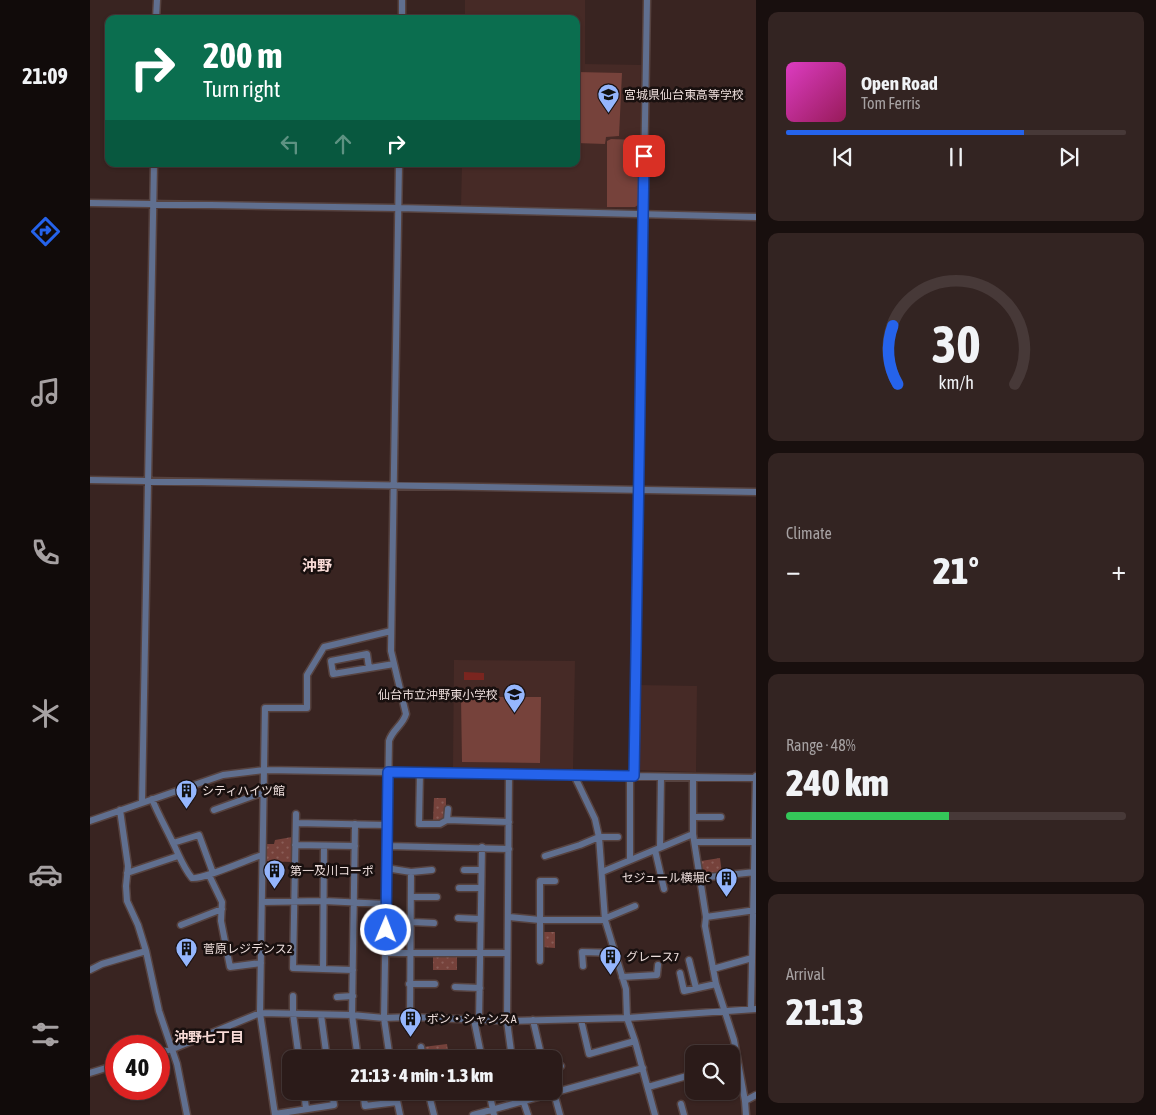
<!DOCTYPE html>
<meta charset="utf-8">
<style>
body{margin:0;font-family:"Asap Condensed","Noto Sans JP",sans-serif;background:#332422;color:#f1f3f6;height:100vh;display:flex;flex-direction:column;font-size:19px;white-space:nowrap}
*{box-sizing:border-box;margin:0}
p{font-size:16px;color:#a6a1a2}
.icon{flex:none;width:28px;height:28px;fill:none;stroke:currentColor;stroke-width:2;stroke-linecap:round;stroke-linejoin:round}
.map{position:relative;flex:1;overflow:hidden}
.details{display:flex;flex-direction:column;gap:12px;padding:12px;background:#180f0e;width:400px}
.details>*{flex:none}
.guide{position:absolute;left:15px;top:15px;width:475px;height:152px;border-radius:10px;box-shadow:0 1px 4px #0004,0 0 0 1px #473938;background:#0b6e4f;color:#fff;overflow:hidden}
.buttons{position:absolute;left:595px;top:1045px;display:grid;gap:10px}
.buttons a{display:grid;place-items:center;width:55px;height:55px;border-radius:10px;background:#2b1b19;box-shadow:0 1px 4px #0004,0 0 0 1px #473938;font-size:25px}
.speed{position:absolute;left:15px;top:1035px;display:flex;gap:10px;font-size:25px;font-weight:700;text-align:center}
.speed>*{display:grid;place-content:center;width:65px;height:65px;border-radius:50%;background:#2b1b19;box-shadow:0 1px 4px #0004,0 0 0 1px #473938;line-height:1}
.speed .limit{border:8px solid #d22;background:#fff;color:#111}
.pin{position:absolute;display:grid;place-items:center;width:42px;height:42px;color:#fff;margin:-21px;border-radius:10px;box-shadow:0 2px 8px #0006}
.me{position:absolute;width:55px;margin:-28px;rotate:1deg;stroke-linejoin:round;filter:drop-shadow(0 0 4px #0008)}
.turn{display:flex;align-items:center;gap:18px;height:105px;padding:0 15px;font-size:22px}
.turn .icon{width:65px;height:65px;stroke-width:2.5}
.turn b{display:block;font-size:35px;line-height:42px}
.lanes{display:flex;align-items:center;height:48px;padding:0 15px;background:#0003;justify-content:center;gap:25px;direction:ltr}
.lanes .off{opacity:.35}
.big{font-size:38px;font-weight:800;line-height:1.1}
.details .card{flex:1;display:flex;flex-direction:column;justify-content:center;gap:8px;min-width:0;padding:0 18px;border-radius:10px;background:#332422}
.details .dial{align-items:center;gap:0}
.dial svg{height:130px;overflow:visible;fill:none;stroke:#473938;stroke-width:7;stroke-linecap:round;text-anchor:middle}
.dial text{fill:#f1f3f6;stroke:none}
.song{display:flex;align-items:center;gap:15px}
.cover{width:60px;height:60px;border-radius:8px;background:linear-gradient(135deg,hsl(310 70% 55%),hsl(330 70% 35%))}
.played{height:5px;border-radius:2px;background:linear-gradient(90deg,#2563eb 70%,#473938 70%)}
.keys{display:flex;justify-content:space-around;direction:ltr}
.heat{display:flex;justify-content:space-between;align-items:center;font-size:28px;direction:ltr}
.charge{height:8px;border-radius:4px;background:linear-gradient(90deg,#34c759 48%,#473938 0)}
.trip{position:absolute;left:192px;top:1050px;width:280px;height:50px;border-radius:10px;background:#2b1b19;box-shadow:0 1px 4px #0004,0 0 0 1px #473938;font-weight:800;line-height:50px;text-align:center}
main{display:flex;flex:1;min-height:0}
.tabs{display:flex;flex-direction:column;width:90px;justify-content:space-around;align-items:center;background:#110b0a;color:#a6a1a2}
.tabs .icon{width:35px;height:35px}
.tabs .on{color:#2563eb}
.tabs b{font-size:22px;color:#f1f3f6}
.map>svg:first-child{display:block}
</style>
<main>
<nav class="tabs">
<b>21:09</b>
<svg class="icon on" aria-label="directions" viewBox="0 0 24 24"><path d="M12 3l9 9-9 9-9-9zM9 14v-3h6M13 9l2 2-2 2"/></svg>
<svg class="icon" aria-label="music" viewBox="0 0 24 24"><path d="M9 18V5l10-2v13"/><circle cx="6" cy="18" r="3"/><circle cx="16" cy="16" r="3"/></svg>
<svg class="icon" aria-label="phone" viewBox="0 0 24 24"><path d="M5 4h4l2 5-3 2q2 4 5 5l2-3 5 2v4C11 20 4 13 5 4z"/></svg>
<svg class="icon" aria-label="climate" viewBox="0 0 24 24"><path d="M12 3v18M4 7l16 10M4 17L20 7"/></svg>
<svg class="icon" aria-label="car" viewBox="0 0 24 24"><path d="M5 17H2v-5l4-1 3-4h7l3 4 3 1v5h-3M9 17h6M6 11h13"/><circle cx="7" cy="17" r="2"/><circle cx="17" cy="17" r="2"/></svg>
<svg class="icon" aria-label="filters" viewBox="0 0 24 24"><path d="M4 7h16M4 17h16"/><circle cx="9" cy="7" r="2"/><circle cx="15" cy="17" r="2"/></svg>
</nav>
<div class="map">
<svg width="666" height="1115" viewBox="0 0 666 1115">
<defs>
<pattern id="park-dots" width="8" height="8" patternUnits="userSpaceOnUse" patternTransform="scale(1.25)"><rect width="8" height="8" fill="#76423b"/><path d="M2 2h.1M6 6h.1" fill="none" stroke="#8a5d57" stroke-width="1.8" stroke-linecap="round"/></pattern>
</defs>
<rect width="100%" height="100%" fill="#392421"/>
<path fill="#462a26" d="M375,0H495V64L551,65L549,209L371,206L372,164H486V19H375Z
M364,660L485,661L483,769L363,767Z
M547,685L607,686L606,772L546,770Z"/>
<path fill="#76423b" d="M486,72L532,73L529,136L516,137L515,144L486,143Z
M521,139L549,140L548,205L545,207H517V141Z
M371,697H451L450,763L372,762Z"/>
<path fill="url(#park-dots)" d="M344,798H356V818L350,822L343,821Z
M202,837V862L176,861V844H184L185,840Z
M630,858L632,874L618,876L613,875L611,861Z
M452,932H465V948L452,947Z
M343,955H367V970H343Z
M357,1044L359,1059H335L333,1047Z"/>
<path fill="#7a251f" d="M374,672L394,673V680H374Z"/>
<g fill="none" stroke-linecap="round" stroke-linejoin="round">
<defs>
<path id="minor" d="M66,19L67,0
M312,19V0
M0,203L308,208L666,217
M0,480L666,492
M279,668L277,654L241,661L243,674L304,664
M330,772L329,824H350L357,820L419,822
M419,774L417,1021L422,1059
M484,775L505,819L509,837L515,920L536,989L537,1018L545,1041L565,1115
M544,776L557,0
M603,778V834L616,917L615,926L626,984L644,1040L655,1101L656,1115
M62,799C68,814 76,828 83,843C89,855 93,867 102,878C112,880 159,859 172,855
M52,802L64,164
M30,810L38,866L36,886L37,901L48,925L56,951L69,1011L87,1064L97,1115
M124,810L174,792
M206,814L203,968L263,970
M603,817H631
M357,820L358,809
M0,821L133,775L174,770L666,778
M206,823L297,825
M265,824L262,1015L268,1059
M605,842H664
M83,843L109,835L123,873
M205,845L265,846
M297,846L419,849
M570,847L571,777
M565,850L574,889
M455,856L490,845L509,837H528
M540,860V776
M296,868L321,872L342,870
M374,870H391
M512,872L603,834
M37,873L88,856
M119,875L132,902L131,921L140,967L171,963
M610,878L665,872
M369,888H391
M322,897H347
M172,902L234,901L296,904
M419,917L450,920H515
M616,917L666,910
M368,918L390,919
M516,918L545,906
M322,922L344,923
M91,925L132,909
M295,953H417
M599,960L606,988
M450,961V881H465
M493,966L492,952L525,953
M233,969L234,846
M623,969L662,958
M0,970L12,964L56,951
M590,973L594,991L626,984
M532,977L567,975L568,965
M319,984H345
M365,987L390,988
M203,996V1014L209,1059
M247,997L263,996
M661,1009L666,776
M231,1015L237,1059
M320,1017L321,872
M384,1020L392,1059
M443,1020L450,1050
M491,1020L499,1054L545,1041
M389,1021L392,847
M331,1047L333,1059
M69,1053L85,1048L170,1013L262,1015L294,1018L320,1017L417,1021L537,1018L666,1009
M300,1059L294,1018L299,741C302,730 313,725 316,714L301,651L309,164
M464,1068L471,1066
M0,1073L26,1065
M558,1087L604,1074
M214,1091L216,1109
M273,1091L275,1106L307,1102
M305,1091L310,1115
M338,1091L344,1115
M399,1091L404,1115
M430,1091L438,1115
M464,1093L470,1115
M655,1101L666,1095
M591,1104L594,1115
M185,1114L244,1105L242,1091
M185,1115L170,1013L175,708H217V675L234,647L301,631
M383,1115L553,1068"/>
</defs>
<use href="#minor" stroke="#56423f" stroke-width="9"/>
<use href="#minor" stroke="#606f8f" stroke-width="6"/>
</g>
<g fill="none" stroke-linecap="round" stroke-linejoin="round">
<defs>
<path id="route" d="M296,930L298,772L544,776L554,156"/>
</defs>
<use href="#route" stroke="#184099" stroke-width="12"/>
<use href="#route" stroke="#2563eb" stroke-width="9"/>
</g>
<defs>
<symbol id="school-pin" viewBox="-11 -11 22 30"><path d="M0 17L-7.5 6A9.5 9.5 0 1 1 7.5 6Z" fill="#95b6fd" stroke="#19100f"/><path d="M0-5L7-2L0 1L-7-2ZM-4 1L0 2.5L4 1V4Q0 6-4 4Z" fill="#111"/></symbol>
<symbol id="building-pin" viewBox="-11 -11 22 30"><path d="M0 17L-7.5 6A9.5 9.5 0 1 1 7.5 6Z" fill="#95b6fd" stroke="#19100f"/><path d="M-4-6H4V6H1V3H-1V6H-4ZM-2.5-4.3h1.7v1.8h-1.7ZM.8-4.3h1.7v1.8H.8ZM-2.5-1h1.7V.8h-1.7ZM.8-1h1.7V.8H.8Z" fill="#111"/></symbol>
</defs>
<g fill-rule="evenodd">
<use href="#school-pin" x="506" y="82" width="25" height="34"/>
<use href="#school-pin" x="412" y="682" width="25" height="34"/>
<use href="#building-pin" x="84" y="778" width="25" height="34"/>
<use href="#building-pin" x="172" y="858" width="25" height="34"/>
<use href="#building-pin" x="624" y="866" width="25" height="34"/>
<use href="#building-pin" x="84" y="936" width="25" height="34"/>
<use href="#building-pin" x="508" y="944" width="25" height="34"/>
<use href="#building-pin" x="308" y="1006" width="25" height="34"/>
</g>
<g text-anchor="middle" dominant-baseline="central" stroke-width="5" stroke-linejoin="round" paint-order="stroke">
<g font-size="12" fill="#ecdddb" stroke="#19100f" text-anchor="start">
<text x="534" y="95">宮城県仙台東高等学校</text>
<text x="408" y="695" text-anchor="end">仙台市立沖野東小学校</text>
<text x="112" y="791">シティハイツ館</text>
<text x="200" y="871">第一及川コーポ</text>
<text x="620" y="878" text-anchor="end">セジュール横堀C</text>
<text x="113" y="949">菅原レジデンス2</text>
<text x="536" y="957">グレース7</text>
<text x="337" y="1019">ボン・シャンスA</text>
</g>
<g font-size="14" font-weight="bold" fill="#f8dbd7" stroke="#19100f">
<text x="119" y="1037">沖野七丁目</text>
</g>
<g font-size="15" font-weight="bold" fill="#f8dbd7" stroke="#19100f">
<text x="227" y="565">沖野</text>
</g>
</g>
</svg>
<div class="buttons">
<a><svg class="icon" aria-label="search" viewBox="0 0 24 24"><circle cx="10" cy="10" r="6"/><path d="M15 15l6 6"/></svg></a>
</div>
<div class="speed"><div class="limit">40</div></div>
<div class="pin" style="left:554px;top:156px;background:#d93025"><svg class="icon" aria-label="arrive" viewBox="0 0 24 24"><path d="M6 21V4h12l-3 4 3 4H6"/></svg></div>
<svg class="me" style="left:296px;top:930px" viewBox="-20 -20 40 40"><circle r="17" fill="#2563eb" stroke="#fff" stroke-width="3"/><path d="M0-11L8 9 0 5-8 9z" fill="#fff"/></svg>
<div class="trip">21:13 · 4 min · 1.3 km</div>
<div class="guide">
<div class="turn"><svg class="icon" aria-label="right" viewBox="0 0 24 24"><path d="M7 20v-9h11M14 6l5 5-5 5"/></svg><div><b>200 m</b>Turn right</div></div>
<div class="lanes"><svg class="icon off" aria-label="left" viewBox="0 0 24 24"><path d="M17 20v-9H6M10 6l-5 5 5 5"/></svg><svg class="icon off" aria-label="ahead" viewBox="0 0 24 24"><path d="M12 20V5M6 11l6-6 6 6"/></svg><svg class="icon" aria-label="right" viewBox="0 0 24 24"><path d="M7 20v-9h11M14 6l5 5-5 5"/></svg></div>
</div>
</div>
<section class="details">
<div class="card">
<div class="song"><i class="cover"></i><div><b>Open Road</b><p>Tom Ferris</p></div></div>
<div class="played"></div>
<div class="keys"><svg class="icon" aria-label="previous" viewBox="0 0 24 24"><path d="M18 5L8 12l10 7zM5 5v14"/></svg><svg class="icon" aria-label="pause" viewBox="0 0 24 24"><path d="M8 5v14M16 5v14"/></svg><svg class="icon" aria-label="next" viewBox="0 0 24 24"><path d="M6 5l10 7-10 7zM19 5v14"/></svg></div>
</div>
<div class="card dial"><svg viewBox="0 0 100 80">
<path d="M14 69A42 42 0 1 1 86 69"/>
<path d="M14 69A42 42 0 0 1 11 33" stroke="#2563eb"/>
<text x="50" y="56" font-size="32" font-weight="700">30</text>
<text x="50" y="72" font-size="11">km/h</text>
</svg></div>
<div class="card"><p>Climate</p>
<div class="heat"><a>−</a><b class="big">21°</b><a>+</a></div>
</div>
<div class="card"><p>Range · 48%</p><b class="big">240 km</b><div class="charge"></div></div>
<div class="card"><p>Arrival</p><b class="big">21:13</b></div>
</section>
</main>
